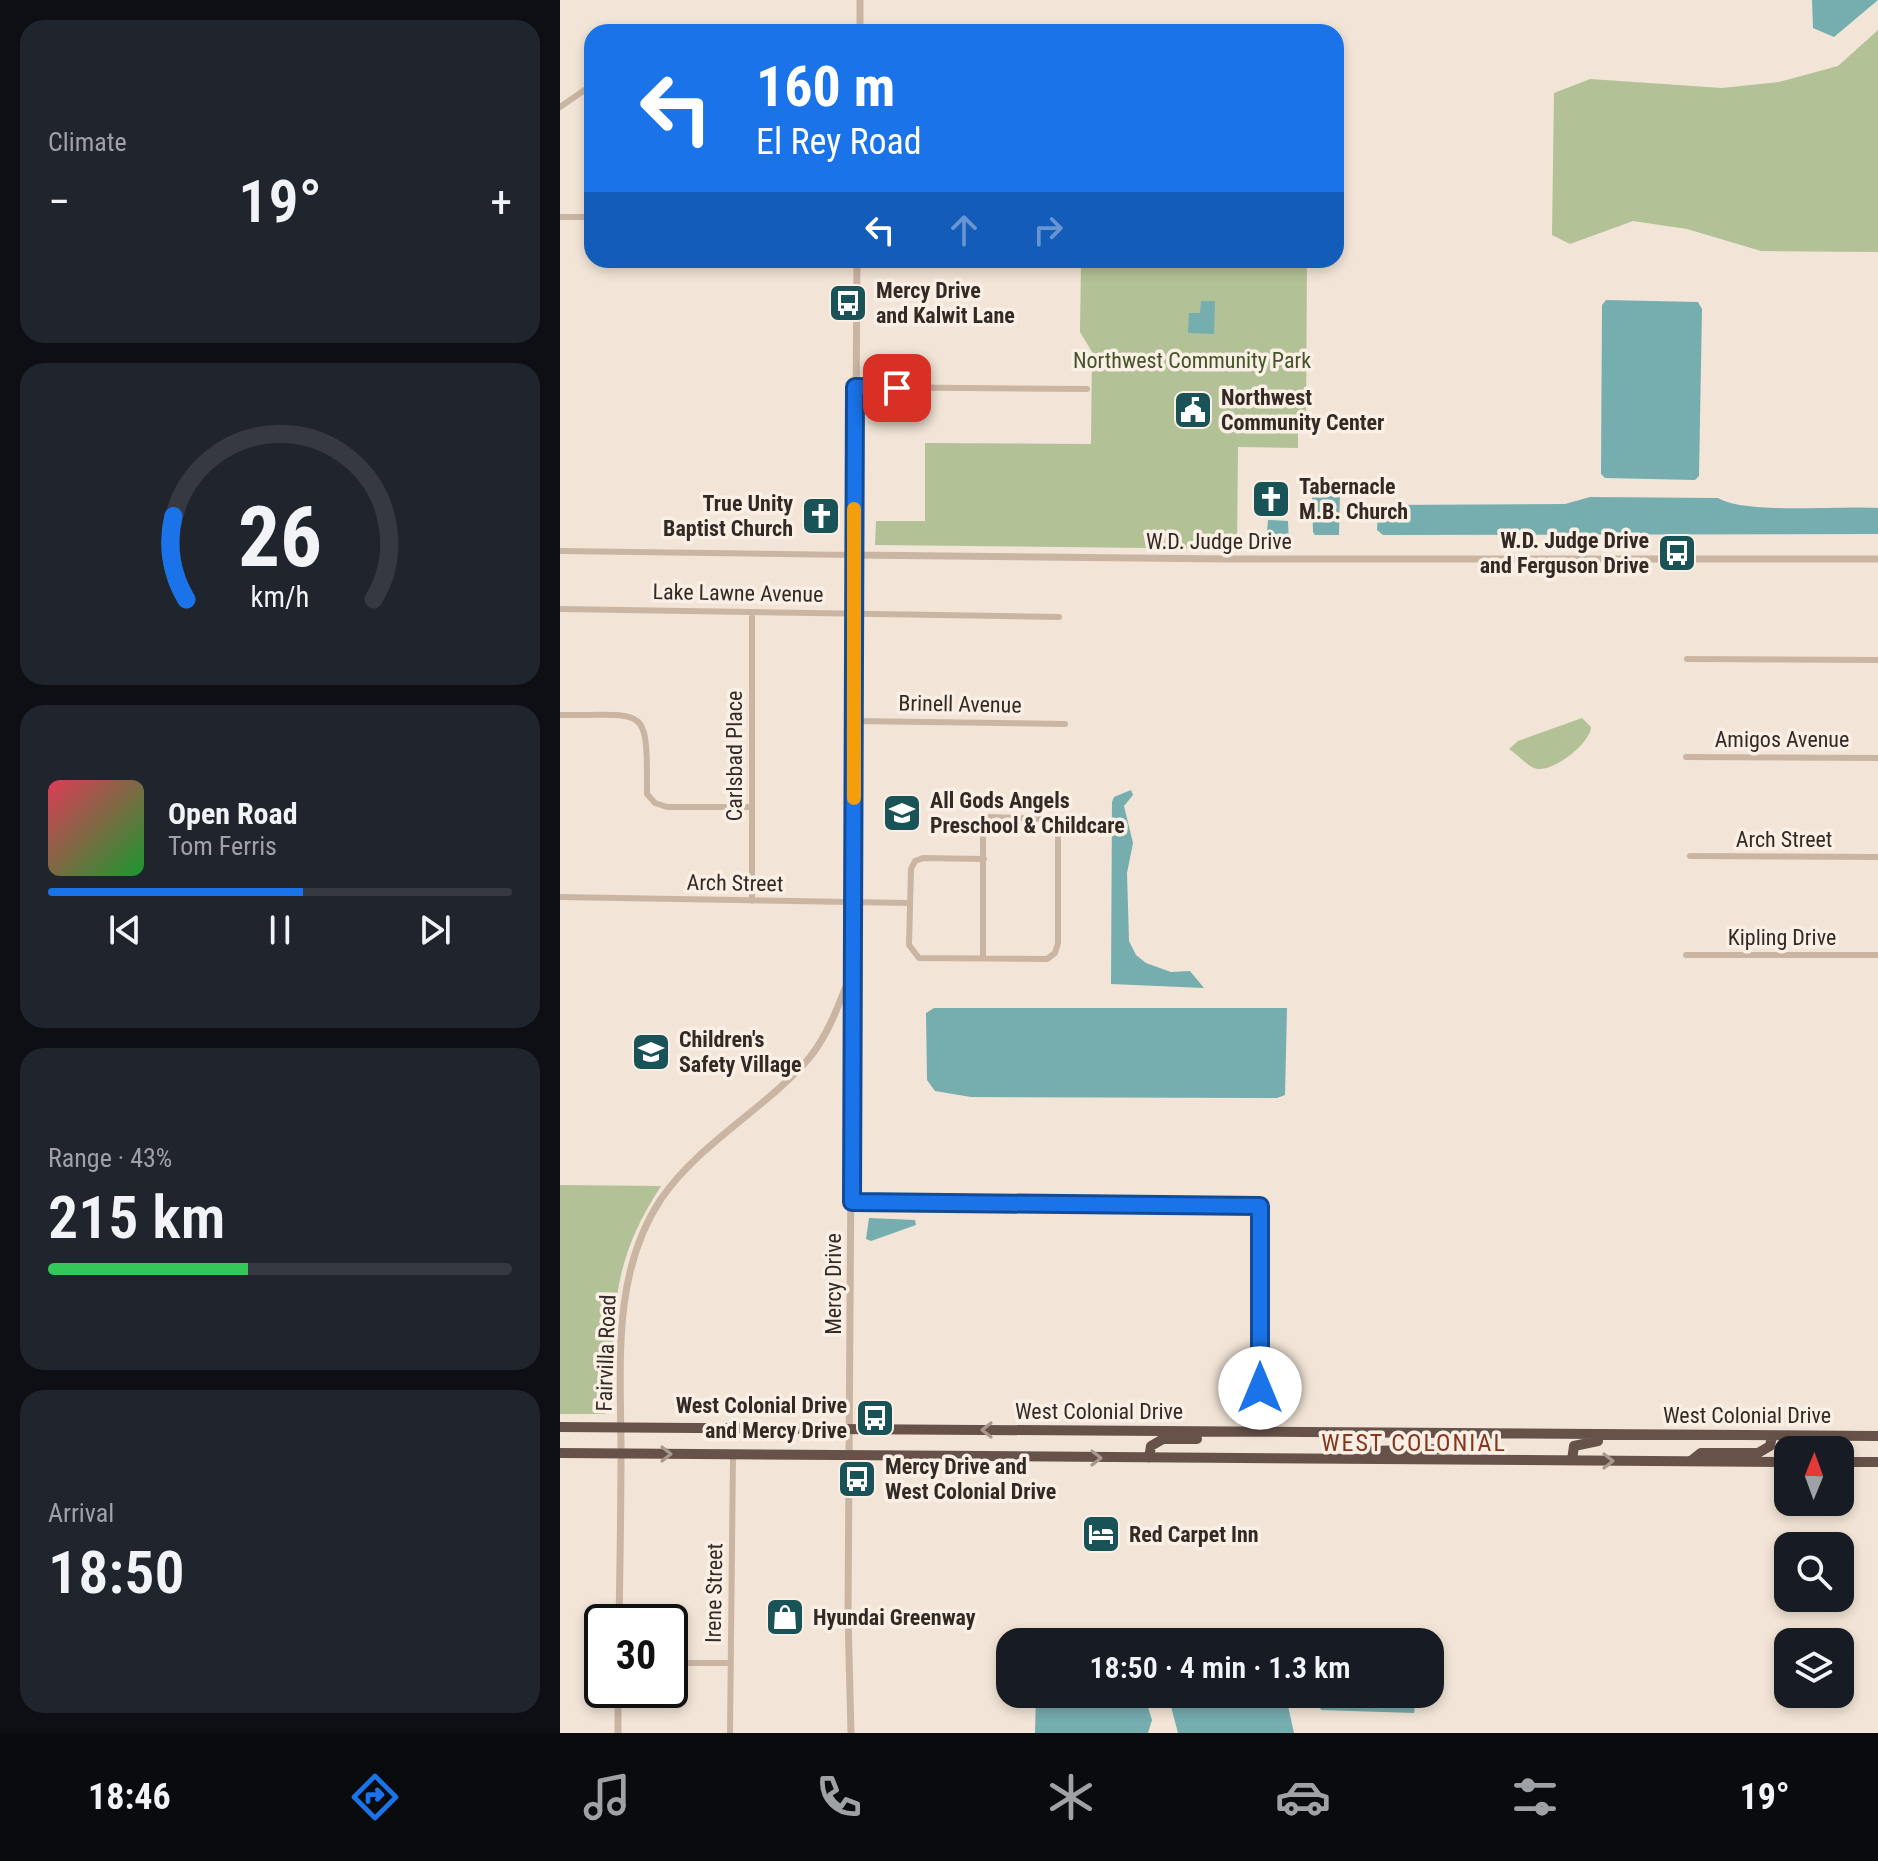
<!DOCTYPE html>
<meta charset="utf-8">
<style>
body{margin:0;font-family:"Roboto Condensed",sans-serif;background:#20242c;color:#f1f3f6;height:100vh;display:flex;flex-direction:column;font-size:30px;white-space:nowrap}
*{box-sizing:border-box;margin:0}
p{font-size:26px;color:#9ea1a6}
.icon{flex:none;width:44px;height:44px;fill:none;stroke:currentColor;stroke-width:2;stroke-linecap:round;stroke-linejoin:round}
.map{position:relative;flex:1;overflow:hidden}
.side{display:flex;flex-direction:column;gap:20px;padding:20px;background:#0d0f14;width:560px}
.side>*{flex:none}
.banner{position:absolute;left:24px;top:24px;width:760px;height:244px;border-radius:24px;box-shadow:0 4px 12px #0003;background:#1a73e8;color:#fff;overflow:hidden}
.needle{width:52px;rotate:1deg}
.fabs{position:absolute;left:1214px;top:1436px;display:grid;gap:16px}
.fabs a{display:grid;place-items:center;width:80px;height:80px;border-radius:16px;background:#171b24;box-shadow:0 4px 12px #0003;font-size:40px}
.speed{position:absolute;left:24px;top:1604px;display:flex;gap:16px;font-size:40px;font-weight:700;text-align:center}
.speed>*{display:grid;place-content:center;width:104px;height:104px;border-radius:50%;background:#171b24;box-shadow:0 4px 12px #0003;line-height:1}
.speed .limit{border:4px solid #111;border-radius:12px;background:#fff;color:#111}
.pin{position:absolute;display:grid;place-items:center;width:68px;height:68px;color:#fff;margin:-34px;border-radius:16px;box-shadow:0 4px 12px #0006}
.me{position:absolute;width:88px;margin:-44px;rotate:0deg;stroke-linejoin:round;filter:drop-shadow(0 0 6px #0008)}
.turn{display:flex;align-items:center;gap:28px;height:168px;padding:0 40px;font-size:36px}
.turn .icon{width:104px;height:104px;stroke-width:2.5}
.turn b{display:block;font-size:56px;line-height:68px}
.lanes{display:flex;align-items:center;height:76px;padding:0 40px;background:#0003;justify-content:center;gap:40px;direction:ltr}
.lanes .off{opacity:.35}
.big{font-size:60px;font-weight:600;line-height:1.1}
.side .tile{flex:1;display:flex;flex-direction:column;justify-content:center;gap:12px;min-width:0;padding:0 28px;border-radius:24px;background:#20242c}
.side .dial{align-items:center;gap:0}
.dial svg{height:208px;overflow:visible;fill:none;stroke:#363941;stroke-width:7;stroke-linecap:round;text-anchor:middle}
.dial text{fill:#f1f3f6;stroke:none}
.song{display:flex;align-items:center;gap:24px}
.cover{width:96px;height:96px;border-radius:12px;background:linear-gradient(135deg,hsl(350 70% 55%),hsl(130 70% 35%))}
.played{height:8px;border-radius:4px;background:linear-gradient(90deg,#1a73e8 55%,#363941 55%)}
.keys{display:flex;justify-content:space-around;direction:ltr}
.heat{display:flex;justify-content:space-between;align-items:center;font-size:44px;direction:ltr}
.charge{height:12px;border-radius:6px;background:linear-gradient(90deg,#34c759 43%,#363941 0)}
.trip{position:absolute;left:436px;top:1628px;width:448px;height:80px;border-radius:24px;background:#171b24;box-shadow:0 4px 12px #0003;font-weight:600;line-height:80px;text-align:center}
.tab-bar{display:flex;height:128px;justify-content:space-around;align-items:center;background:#090b0e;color:#9ea1a6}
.tab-bar .icon{width:56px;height:56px}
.tab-bar .on{color:#1a73e8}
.tab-bar b{font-size:36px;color:#f1f3f6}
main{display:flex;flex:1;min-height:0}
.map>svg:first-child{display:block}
</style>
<main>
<section class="side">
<div class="tile"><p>Climate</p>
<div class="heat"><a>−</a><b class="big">19°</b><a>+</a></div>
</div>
<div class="tile dial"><svg viewBox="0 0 100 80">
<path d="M14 69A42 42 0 1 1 86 69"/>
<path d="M14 69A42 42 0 0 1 9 37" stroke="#1a73e8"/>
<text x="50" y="56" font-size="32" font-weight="700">26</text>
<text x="50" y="72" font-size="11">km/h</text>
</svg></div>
<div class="tile">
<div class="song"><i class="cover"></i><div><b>Open Road</b><p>Tom Ferris</p></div></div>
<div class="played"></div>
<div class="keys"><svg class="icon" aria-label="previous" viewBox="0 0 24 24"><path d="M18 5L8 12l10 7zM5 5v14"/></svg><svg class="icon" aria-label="pause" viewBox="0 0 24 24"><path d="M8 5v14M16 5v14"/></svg><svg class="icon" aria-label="next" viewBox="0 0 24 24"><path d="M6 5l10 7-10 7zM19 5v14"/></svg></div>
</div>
<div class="tile"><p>Range · 43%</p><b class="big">215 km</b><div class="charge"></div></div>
<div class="tile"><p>Arrival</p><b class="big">18:50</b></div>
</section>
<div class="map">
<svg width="1318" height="1733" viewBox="0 0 1318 1733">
<rect width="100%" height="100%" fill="#f2e5d7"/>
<path fill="#b3c197" d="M1318,30V252L1201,251L1127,229L1073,221L1010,244L992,235L994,93L1030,79L1162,88L1219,82L1278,66Z
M521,260H747L746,429L738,423V448L678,447L677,549L315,545L316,521H365V443L531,444L532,352L520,332Z
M1022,718L1031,727C1031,743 991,775 974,768C965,764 957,754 949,749L958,741Z
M0,1185L101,1186C51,1263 54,1309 52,1397H47L46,1414H0Z"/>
<path fill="#76adaf" d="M1252,0H1318L1274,37L1253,28Z
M1046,300L1138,302L1142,309L1139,476L1135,480L1045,478L1041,474L1042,305Z
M641,301H655L654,334L628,333L629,313H640Z
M756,487L780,490L779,535H755L753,532L752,493Z
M1030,497L1158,498C1187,515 1280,505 1318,508V534L823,535L817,530L818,509L822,505L1005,504Z
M708,520L728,521L729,545H706Z
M571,790L573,795L564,806L573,843L567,873L569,941L576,955L586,963L611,972L630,971L644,988L551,984L552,802L554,797Z
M374,1008H727L725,1095L717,1098L411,1097L375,1091L367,1080L366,1013Z
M309,1218L355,1220L356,1225L311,1241L306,1239Z
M476,1694H584L592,1720L588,1733H475Z
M613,1694H716L728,1706L734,1733H618L610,1703Z
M756,1694H857L854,1713L761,1710Z"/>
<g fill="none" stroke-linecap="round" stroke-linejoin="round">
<path stroke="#cab5a3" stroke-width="6" d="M0,107L32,85
M0,217H32
M295,387L527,389
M0,551L293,555
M0,609L499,617
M1127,659L1318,660
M0,715C88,716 87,702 87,794L95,803L107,807H191
M294,721L505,724
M1126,757L1318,758
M1130,856L1318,857
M0,897L350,903
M192,901V612
M1126,955H1318
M423,958V820L429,817L487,819L495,823L498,833V943L495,953L487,959L359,958L349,945L351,869L355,861L363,858L424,859
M292,1202L700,1206V1432
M110,1663H171
M170,1733L173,1454"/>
<path stroke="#cab5a3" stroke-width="7" d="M300,32V0
M293,555L668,559H1318
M59,1622C60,1565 61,1509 61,1452C61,1367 51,1274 101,1199C140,1142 206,1109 250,1057C269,1033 279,1004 290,976
M58,1733V1690
M291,1733L288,1615L297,260"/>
<path stroke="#665249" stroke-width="10" d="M0,1427L1318,1436
M0,1453L1228,1462
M589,1458L591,1446L603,1439H637
M806,1459L812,1451L883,1449L891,1444V1433
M1012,1460L1014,1446L1038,1441
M1131,1461L1141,1453H1198L1210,1446L1212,1436
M1280,1462H1318"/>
</g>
<defs><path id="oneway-chevron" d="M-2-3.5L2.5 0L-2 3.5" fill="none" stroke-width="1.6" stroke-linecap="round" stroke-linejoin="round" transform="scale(2)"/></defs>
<g stroke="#a8998f">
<use href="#oneway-chevron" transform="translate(427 1430) rotate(-180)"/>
<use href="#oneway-chevron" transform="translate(106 1454)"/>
<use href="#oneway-chevron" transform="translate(536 1458)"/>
<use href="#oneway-chevron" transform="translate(1048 1461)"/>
</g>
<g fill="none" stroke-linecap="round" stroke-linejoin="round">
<defs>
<path id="route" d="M337,388L295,387L292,1202L700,1206V1388"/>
</defs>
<use href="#route" stroke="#114b97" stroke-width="20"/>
<use href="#route" stroke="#1a73e8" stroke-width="14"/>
<path stroke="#f59e0b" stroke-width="14" d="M294,798V509"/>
</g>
<defs>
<symbol id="bus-square" viewBox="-11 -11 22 22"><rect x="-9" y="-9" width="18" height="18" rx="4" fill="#1a5357" stroke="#f9efe4"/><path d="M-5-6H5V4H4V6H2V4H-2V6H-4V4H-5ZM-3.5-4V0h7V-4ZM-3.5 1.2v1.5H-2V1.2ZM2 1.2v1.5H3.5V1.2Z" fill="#fff"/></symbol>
<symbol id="civic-square" viewBox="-11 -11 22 22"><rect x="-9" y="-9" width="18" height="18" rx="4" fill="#1a5357" stroke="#f9efe4"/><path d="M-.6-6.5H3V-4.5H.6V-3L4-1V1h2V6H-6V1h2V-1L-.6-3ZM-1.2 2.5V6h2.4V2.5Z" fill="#fff"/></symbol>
<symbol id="church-square" viewBox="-11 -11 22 22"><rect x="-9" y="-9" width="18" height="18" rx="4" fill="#1a5357" stroke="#f9efe4"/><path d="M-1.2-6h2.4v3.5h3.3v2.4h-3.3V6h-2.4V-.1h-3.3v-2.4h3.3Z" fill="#fff"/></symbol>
<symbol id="school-square" viewBox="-11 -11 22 22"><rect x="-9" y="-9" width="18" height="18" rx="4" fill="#1a5357" stroke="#f9efe4"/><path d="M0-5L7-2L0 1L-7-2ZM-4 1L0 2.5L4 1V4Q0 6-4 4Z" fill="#fff"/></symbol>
<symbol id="hotel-square" viewBox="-11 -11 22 22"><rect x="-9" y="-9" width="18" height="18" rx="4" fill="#1a5357" stroke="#f9efe4"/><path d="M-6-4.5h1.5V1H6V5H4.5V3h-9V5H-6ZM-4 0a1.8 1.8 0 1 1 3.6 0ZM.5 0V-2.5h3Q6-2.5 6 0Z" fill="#fff"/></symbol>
<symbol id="shop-square" viewBox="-11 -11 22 22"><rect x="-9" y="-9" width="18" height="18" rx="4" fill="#1a5357" stroke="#f9efe4"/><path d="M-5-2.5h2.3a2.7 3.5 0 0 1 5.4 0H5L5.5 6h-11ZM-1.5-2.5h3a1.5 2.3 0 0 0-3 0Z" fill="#fff"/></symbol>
</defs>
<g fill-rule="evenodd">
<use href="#bus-square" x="266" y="281" width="44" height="44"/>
<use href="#civic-square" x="611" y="388" width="44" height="44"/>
<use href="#church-square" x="689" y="477" width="44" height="44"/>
<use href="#church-square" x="239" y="494" width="44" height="44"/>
<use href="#bus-square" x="1095" y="531" width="44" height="44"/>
<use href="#school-square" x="320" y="791" width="44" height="44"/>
<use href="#school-square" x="69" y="1030" width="44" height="44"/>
<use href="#bus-square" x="293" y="1396" width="44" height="44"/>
<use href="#bus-square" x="275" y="1457" width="44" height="44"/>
<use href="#hotel-square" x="519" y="1512" width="44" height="44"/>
<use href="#shop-square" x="203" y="1595" width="44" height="44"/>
</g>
<g text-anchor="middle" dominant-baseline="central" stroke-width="7" stroke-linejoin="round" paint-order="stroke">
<g font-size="22" font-weight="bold" fill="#342a25" stroke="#f9efe4" text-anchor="start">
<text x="316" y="290">Mercy Drive<tspan x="316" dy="25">and Kalwit Lane</tspan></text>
<text x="661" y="397">Northwest<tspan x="661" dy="25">Community Center</tspan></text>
<text x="739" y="486">Tabernacle<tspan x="739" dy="25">M.B. Church</tspan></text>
<text x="233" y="503" text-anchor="end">True Unity<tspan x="233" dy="25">Baptist Church</tspan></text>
<text x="1089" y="540" text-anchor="end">W.D. Judge Drive<tspan x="1089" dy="25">and Ferguson Drive</tspan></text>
<text x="370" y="800">All Gods Angels<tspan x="370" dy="25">Preschool &amp; Childcare</tspan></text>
<text x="119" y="1039">Children's<tspan x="119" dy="25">Safety Village</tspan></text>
<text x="287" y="1405" text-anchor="end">West Colonial Drive<tspan x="287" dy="25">and Mercy Drive</tspan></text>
<text x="325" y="1466">Mercy Drive and<tspan x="325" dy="25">West Colonial Drive</tspan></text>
<text x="569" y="1534">Red Carpet Inn</text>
<text x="253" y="1617">Hyundai Greenway</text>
</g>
<g font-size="22" fill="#445329" stroke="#f9efe4">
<text x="632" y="360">Northwest Community Park</text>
</g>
<g font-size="22" fill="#342a25" stroke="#f9efe4">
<text x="659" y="541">W.D. Judge Drive</text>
<text transform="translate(178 593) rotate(1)">Lake Lawne Avenue</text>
<text transform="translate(400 704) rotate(1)">Brinell Avenue</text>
<text x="1222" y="739">Amigos Avenue</text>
<text transform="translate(174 756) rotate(-90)">Carlsbad Place</text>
<text x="1224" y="839">Arch Street</text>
<text transform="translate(175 883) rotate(1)">Arch Street</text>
<text x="1222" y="937">Kipling Drive</text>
<text transform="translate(273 1284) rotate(-90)">Mercy Drive</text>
<text transform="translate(46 1353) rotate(-88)">Fairvilla Road</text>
<text x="539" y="1411">West Colonial Drive</text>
<text x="1187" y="1415">West Colonial Drive</text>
<text transform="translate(154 1593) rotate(-89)">Irene Street</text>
</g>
<g font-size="24" letter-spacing="2" fill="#85361d" stroke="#f9efe4">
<text x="854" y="1443">WEST COLONIAL</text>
</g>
</g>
</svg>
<div class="fabs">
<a><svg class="needle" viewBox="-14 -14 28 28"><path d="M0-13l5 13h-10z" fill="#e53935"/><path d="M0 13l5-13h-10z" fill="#9ea1a6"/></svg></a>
<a><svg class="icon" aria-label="search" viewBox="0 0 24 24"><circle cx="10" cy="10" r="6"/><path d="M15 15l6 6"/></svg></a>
<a><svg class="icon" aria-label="layers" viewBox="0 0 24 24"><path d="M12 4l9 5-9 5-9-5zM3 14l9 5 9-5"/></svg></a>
</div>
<div class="speed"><div class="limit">30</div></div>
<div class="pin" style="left:337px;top:388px;background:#d93025"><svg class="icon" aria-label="arrive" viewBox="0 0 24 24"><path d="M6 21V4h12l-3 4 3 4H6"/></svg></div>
<svg class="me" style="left:700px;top:1388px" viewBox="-20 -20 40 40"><circle r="19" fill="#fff"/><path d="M0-13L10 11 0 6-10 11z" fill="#1a73e8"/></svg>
<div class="trip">18:50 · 4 min · 1.3 km</div>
<div class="banner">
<div class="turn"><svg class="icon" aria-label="left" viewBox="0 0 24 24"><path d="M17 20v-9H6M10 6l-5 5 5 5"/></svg><div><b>160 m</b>El Rey Road</div></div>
<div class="lanes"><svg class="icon" aria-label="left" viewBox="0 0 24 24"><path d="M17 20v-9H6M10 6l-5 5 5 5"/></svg><svg class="icon off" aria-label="ahead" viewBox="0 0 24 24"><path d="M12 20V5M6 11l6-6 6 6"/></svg><svg class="icon off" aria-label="right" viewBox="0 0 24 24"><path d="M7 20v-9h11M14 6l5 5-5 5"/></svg></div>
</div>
</div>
</main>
<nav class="tab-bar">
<b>18:46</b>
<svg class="icon on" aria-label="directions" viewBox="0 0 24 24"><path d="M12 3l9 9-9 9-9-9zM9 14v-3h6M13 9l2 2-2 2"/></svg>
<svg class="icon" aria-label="music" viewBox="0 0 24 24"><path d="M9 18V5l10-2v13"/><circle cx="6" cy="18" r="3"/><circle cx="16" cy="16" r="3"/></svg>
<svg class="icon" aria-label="phone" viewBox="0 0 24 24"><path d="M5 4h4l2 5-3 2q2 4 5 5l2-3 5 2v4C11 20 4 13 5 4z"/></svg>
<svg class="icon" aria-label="climate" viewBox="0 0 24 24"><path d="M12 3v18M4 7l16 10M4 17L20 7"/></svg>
<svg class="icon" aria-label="car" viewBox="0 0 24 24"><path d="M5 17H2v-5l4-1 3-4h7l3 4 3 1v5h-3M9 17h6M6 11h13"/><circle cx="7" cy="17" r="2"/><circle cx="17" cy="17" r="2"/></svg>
<svg class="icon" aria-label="filters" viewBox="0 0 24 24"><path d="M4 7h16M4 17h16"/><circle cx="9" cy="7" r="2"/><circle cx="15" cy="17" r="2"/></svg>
<b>19°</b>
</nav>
